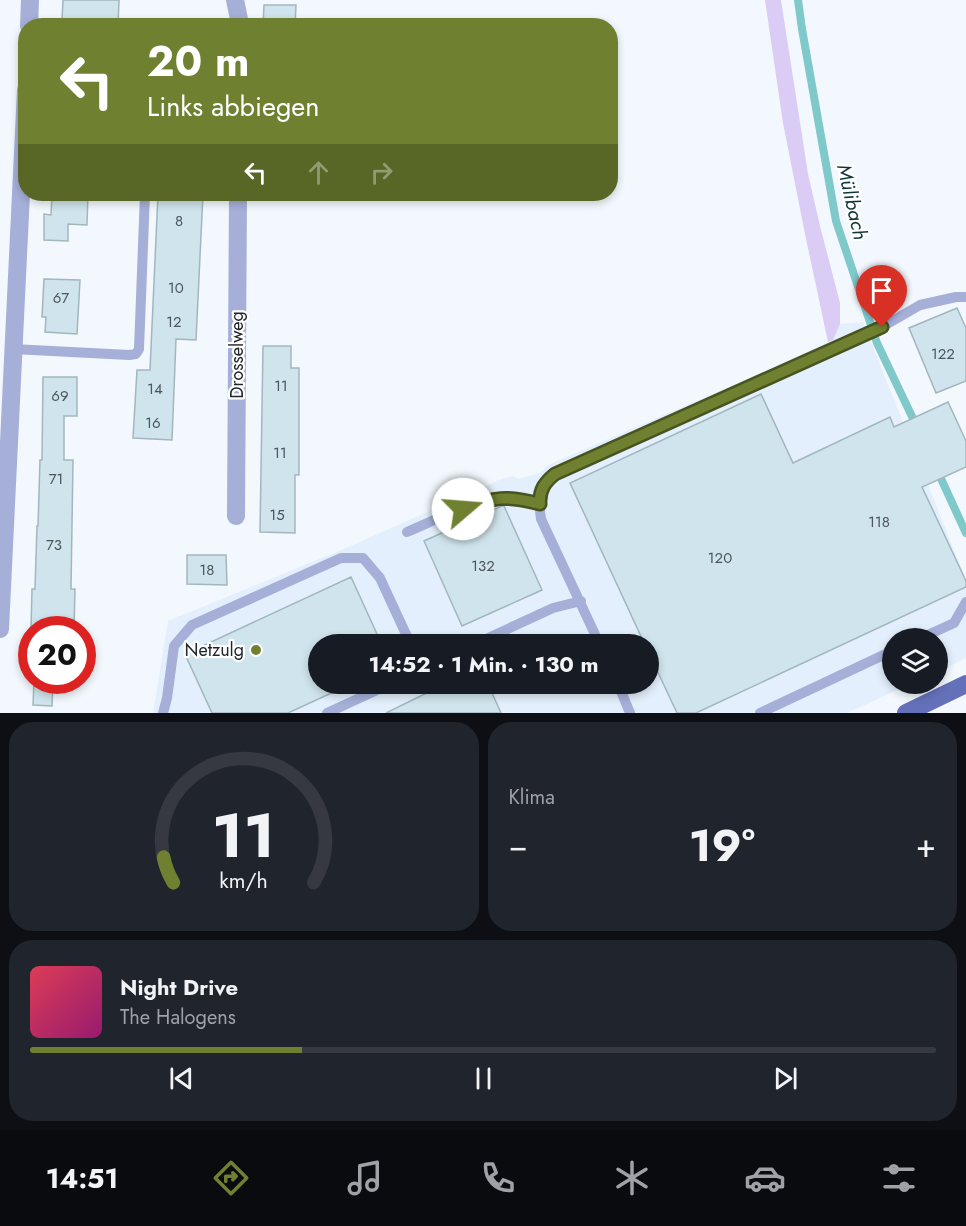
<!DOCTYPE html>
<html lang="de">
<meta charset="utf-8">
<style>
body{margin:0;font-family:Jost,sans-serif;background:#20242c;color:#f1f3f6;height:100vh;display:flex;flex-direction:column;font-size:22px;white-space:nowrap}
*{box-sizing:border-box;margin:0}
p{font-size:20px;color:#9ea1a6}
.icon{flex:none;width:33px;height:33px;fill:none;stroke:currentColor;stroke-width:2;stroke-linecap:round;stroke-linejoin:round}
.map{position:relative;height:713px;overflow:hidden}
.side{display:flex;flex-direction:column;gap:9px;padding:9px;background:#0d0f14;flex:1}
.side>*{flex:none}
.banner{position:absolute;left:18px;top:18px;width:600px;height:183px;border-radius:24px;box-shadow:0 3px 9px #0003;background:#6f8030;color:#fff;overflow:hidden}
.buttons{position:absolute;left:882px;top:628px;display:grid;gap:12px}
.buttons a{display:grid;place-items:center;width:66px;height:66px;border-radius:50%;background:#171b24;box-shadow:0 3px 9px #0003;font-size:30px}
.speed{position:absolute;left:18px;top:616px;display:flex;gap:12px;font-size:30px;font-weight:700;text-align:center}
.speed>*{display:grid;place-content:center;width:78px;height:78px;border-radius:50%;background:#171b24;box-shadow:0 3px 9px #0003;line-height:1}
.speed .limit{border:9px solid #d22;background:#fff;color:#111}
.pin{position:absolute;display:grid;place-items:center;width:51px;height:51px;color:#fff;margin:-62px -26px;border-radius:50% 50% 50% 0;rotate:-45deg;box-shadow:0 0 6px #0007}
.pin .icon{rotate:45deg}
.me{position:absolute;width:66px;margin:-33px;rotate:72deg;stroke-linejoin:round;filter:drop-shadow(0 0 4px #0008)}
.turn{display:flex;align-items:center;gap:21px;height:126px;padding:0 30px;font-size:27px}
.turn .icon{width:78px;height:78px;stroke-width:2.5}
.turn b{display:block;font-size:42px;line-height:51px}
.lanes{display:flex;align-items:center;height:57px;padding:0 30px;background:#0003;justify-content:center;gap:30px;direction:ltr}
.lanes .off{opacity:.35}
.big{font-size:45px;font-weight:700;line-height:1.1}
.side .card{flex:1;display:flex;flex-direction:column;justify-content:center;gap:9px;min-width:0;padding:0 21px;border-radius:24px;background:#20242c}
.side .dial{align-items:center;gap:0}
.dial svg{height:156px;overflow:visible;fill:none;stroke:#363941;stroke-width:7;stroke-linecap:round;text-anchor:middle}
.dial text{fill:#f1f3f6;stroke:none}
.song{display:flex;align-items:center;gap:18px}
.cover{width:72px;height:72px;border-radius:9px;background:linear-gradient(135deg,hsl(350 70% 55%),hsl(320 70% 35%))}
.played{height:6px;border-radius:3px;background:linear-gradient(90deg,#6f8030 30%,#363941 30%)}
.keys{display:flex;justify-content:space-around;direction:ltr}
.heat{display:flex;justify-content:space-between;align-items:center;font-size:33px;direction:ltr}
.side .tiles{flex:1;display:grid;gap:9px;grid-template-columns:1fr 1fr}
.card:last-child{grid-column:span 2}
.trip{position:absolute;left:308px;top:634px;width:351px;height:60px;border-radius:30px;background:#171b24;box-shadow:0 3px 9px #0003;font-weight:700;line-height:60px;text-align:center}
.dock{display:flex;height:96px;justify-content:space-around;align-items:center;background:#090b0e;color:#9ea1a6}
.dock .icon{width:42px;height:42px}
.dock .selected{color:#6f8030}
.dock b{font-size:27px;color:#f1f3f6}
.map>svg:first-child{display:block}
</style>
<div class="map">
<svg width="966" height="713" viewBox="0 0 966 713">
<rect width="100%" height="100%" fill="#f2f8fd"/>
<path fill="#e3effc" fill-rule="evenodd" d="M863,322L966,580V658L938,672V639H892V684H910L847,713H153L168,621L339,551L502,479L513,476L518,479L540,473L548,465L738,383L833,340L840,324ZM318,645H648V684H318Z"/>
<path fill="#daccf5" d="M765,0H781L808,174L820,226L840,303V324L833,340L828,342L805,234L783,123Z"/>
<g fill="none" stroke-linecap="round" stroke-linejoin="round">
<path stroke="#80c9cb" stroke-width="8" d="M798,0L802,29L836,221L877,343L917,427
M937,470L966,533"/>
</g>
<path fill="#cfe4ec" stroke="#a2b6be" stroke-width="1.5" d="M63,0H119L118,26H75V21L62,20Z
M264,5H296L295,26H263Z
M52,194H88L87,225L68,224V241L44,240V214L51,215Z
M158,194H203L196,340L176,339L172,440L133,438L137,370H150Z
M44,279L80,280L77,334L45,332L46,317H42Z
M957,308L966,328V381L936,393L909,328Z
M263,346H291V368H299V475H295V533L260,532Z
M43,377H77V416H64V460H73L71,589H75L74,630H31L32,589H35L37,526H38L40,460H42Z
M761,394L793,463L890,417L894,427L948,402L966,441V467L922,487L966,581V587L696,713H677L648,651V645H645L570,483Z
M502,506H504L542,590L462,626L424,541Z
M187,555H226L227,585L187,584Z
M351,577L382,645H318V684H351L288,713H212L185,654Z
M34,681H53L52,706L33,705Z
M445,684H488L501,713H386Z"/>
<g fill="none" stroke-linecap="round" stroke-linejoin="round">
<path stroke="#a5afd8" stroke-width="10" d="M13,349L129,355L136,354L139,349L145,194
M407,532C438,519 483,495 516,498C524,499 532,502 540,504
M919,639L954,623L966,602
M473,645L553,608L581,601
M600,645L541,519C538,499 538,487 555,474L882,327L920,305L956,297H966
M618,684L630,713
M163,713L167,698L174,646L192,625L341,558H363L380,578L411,645
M327,713L390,684
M760,713L892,651"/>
<path stroke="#a5afd8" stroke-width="18" d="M235,0L239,19V26
M29,26L30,0
M236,516L238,194
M0,629L26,90"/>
<path stroke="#6470b9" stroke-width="18" d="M906,713L966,684"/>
</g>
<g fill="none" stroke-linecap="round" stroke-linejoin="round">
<defs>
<path id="route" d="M463,509C494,497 507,495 540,504C539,490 545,482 555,474L882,327"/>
</defs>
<use href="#route" stroke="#48531f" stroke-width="15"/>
<use href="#route" stroke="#6f8030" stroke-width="10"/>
</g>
<circle fill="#6f8030" stroke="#fff" stroke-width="2" cx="256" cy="650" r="6"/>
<g text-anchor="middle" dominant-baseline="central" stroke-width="4.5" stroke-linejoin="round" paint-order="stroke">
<g font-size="15" fill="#4d565c">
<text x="179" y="221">8</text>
<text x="176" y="288">10</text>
<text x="61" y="298">67</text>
<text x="174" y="322">12</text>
<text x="943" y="354">122</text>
<text x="281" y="386">11</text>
<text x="155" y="389">14</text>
<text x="60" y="396">69</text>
<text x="153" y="423">16</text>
<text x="280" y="453">11</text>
<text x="56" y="479">71</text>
<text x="277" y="515">15</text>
<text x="879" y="522">118</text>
<text x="54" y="545">73</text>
<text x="720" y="558">120</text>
<text x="483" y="566">132</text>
<text x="207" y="570">18</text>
</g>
<g font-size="18" fill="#22272c" stroke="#fff">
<text transform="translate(237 355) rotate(-90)">Drosselweg</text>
</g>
<g font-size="18" fill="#22272c" stroke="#fff" text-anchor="end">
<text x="244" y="650">Netzulg</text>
</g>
<g font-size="20" font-style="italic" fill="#103536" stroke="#fff">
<text transform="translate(852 202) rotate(77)">Mülibach</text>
</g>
</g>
</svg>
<div class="buttons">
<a><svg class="icon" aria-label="layers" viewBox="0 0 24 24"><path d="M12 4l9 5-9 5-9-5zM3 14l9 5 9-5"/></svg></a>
</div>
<div class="speed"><div class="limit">20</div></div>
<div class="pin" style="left:882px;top:327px;background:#d93025"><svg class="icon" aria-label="arrive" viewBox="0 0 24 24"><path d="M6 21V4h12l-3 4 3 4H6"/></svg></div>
<svg class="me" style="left:463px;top:509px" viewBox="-20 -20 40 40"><circle r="19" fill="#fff"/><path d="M0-13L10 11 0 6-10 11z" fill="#6f8030"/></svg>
<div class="trip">14:52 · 1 Min. · 130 m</div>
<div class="banner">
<div class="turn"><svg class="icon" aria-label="left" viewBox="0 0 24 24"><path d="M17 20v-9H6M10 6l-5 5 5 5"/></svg><div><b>20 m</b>Links abbiegen</div></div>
<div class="lanes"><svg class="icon" aria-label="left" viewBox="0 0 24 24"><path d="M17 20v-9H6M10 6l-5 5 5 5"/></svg><svg class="icon off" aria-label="ahead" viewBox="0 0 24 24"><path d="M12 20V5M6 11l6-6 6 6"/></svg><svg class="icon off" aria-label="right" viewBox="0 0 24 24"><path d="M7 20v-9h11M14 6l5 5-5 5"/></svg></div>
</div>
</div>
<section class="side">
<div class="tiles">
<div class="card dial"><svg viewBox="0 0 100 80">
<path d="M14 69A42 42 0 1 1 86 69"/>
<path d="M14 69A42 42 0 0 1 9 56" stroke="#6f8030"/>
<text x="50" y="56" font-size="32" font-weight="700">11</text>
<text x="50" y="72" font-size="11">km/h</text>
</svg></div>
<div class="card"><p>Klima</p>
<div class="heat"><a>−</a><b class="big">19°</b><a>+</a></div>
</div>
<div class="card">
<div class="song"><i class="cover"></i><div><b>Night Drive</b><p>The Halogens</p></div></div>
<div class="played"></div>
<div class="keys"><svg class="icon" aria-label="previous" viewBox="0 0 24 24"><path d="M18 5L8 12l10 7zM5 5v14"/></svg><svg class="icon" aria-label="pause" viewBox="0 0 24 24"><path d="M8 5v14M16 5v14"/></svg><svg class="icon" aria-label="next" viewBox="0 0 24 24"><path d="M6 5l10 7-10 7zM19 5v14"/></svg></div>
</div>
</div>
</section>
<nav class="dock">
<b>14:51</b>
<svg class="icon selected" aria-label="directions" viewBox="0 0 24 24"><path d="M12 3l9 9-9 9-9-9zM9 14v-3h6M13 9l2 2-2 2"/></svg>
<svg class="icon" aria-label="music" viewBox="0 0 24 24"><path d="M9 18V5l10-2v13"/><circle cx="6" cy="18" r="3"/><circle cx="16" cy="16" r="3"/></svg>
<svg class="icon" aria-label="phone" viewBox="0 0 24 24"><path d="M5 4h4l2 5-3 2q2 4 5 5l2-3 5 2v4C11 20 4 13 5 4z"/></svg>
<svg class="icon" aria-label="climate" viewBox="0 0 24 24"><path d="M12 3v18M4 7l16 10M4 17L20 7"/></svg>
<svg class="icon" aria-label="car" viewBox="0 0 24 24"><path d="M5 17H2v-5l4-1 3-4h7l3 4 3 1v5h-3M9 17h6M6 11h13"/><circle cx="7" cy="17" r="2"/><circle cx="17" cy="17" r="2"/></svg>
<svg class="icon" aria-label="filters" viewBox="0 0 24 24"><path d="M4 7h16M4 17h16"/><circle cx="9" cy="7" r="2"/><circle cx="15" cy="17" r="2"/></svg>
</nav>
